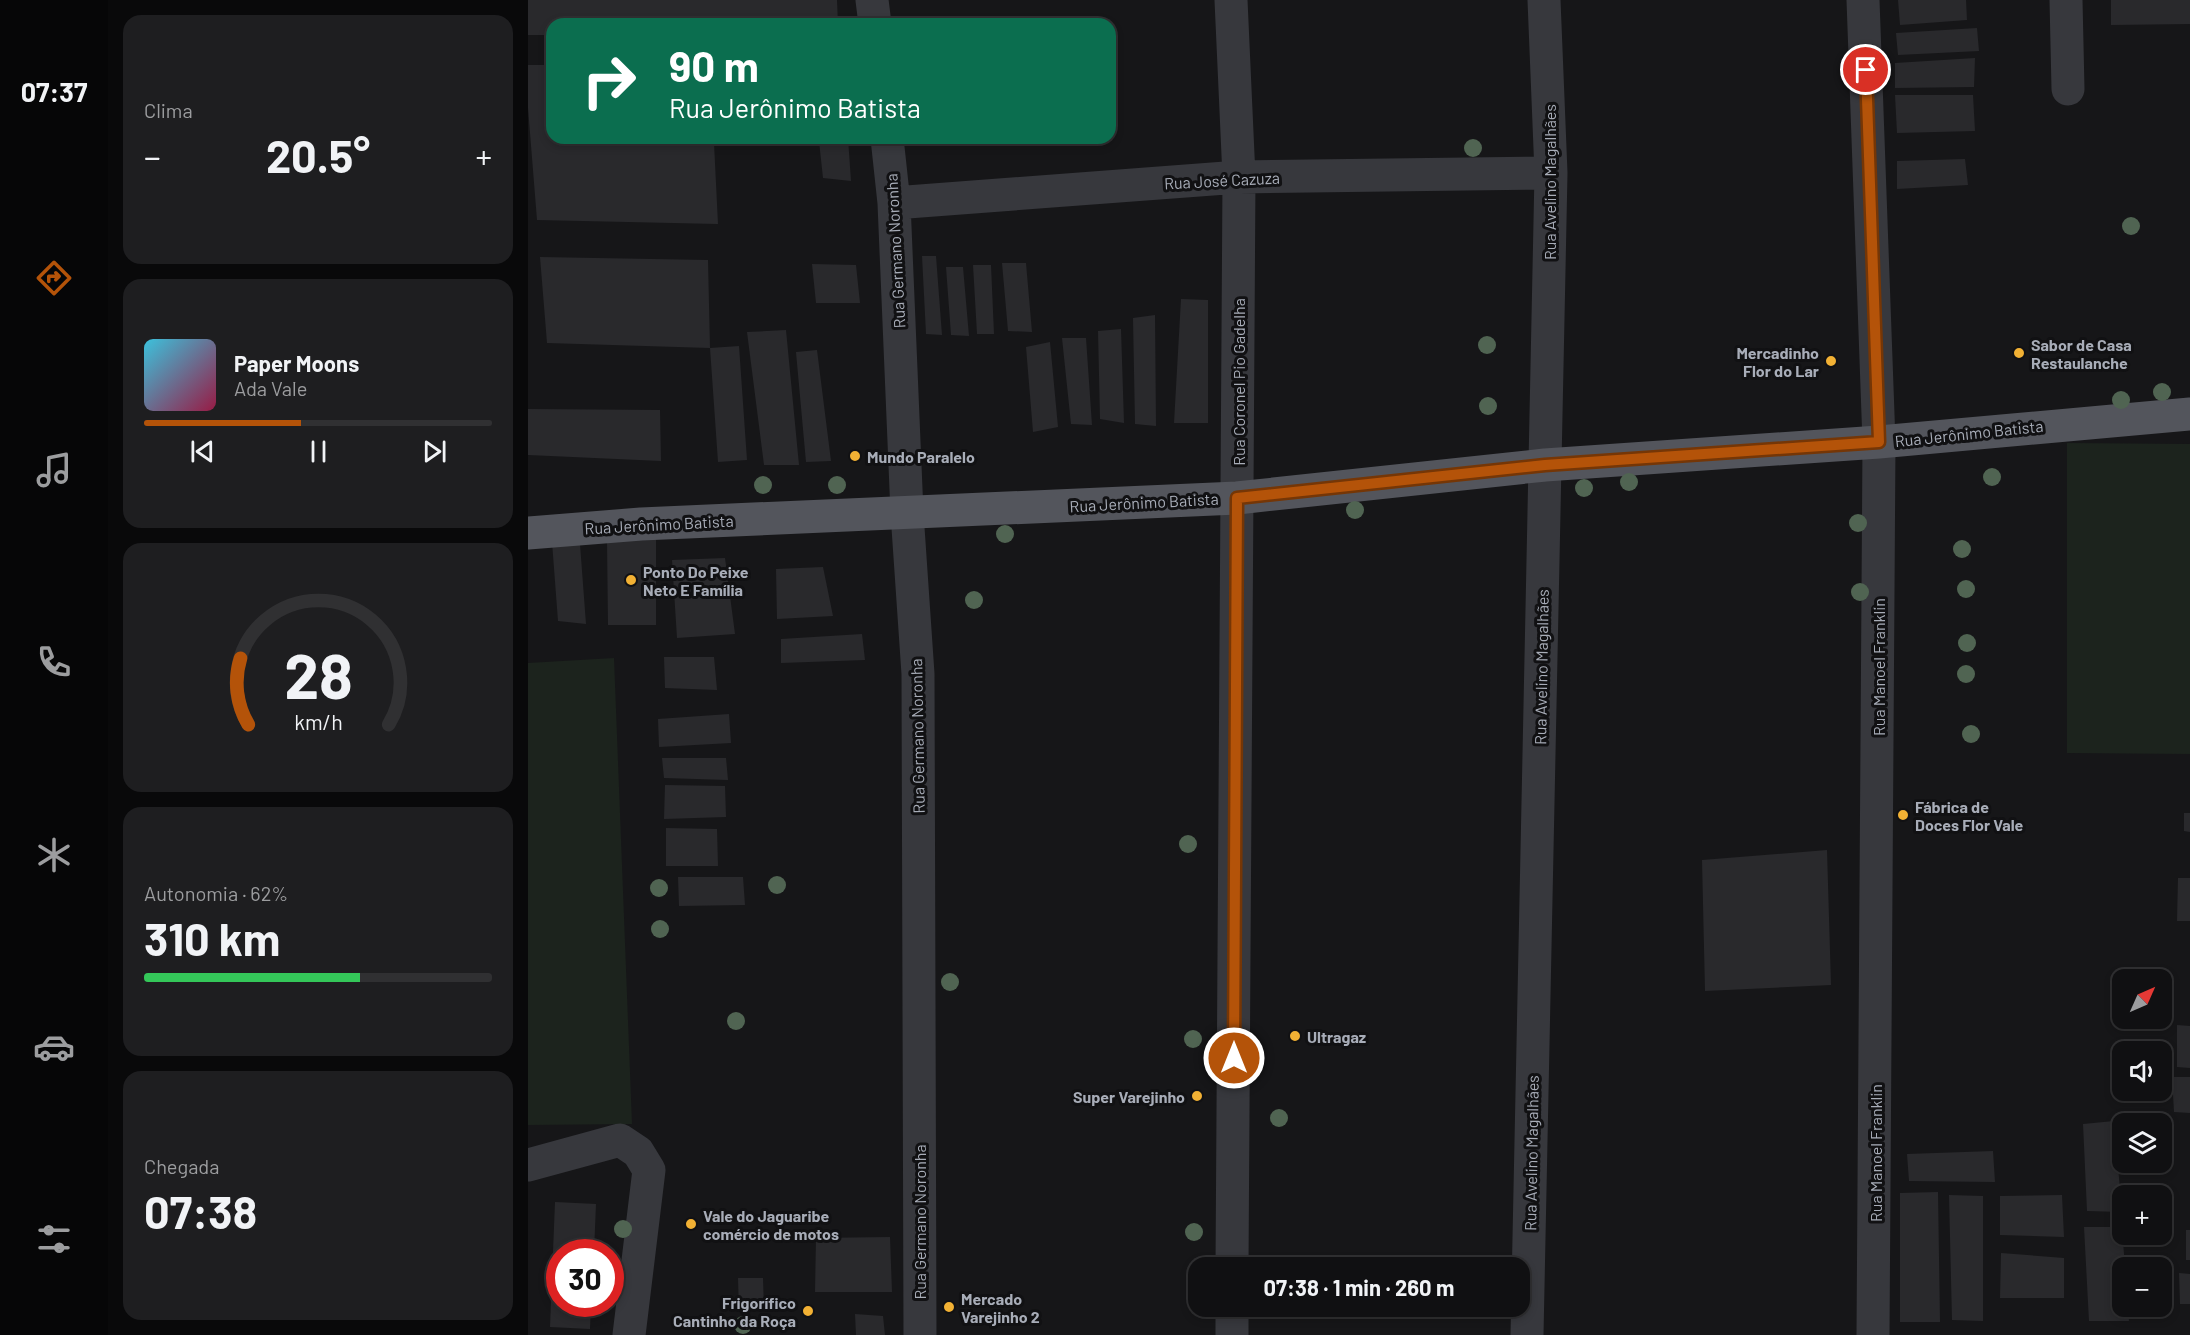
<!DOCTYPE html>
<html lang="pt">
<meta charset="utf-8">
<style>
body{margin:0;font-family:Barlow,sans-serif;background:#1e1e20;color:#f1f3f6;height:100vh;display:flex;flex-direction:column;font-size:22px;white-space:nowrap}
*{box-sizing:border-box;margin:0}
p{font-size:20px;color:#9c9d9f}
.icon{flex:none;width:33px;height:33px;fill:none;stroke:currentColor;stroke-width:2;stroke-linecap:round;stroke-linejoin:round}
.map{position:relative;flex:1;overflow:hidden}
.drawer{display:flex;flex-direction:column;gap:15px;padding:15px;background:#09090a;width:420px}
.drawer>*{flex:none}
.banner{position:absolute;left:18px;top:18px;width:570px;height:126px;border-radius:18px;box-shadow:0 3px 9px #0003,0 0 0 2px #303032;background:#0b6e4f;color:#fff;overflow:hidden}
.needle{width:39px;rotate:45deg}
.fabs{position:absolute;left:1584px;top:969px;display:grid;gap:12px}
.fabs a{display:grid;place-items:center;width:60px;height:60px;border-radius:12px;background:#101012;box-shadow:0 3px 9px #0003,0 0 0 2px #303032;font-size:30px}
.speed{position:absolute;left:18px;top:1239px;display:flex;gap:12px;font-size:30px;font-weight:700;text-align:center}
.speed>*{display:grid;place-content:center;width:78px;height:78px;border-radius:50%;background:#101012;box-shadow:0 3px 9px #0003,0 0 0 2px #303032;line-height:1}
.speed .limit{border:9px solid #d22;background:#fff;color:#111}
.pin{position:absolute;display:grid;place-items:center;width:51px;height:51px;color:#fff;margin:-26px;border:3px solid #fff;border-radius:50%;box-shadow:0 2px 6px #0007}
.me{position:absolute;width:66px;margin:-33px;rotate:0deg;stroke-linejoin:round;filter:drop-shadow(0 0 4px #0008)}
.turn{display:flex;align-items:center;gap:21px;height:126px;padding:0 24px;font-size:27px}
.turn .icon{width:78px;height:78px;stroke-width:2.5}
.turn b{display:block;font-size:42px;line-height:51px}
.big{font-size:45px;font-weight:700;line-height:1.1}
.drawer .card{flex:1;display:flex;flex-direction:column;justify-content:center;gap:9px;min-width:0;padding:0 21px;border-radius:18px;background:#1e1e20}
.drawer .dial{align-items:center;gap:0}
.dial svg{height:156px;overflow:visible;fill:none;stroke:#303032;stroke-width:7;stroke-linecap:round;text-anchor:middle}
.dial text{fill:#f1f3f6;stroke:none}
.song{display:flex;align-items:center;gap:18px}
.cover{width:72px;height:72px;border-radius:9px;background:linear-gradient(135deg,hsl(190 70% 55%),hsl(340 70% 35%))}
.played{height:6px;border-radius:3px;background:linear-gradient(90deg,#b45309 45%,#303032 45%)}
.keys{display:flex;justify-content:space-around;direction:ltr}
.heat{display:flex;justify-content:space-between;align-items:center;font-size:33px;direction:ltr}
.charge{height:9px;border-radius:4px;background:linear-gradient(90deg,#34c759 62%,#303032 0)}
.trip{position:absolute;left:660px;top:1257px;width:342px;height:60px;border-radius:18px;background:#101012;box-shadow:0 3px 9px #0003,0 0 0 2px #303032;font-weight:700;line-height:60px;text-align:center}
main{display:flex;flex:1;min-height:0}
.tabs{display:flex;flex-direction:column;width:108px;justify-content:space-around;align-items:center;background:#060607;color:#9c9d9f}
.tabs .icon{width:42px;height:42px}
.tabs .current{color:#b45309}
.tabs b{font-size:27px;color:#f1f3f6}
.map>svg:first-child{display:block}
</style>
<main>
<nav class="tabs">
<b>07:37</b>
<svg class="icon current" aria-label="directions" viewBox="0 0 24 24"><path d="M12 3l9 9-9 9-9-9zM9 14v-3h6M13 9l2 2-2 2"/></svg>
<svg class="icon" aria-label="music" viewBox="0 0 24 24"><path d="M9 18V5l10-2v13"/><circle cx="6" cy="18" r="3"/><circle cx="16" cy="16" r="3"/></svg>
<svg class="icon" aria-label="phone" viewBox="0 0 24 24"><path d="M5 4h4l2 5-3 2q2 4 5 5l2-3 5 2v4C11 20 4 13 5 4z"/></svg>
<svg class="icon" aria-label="climate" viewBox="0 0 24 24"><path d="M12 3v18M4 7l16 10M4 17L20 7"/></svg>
<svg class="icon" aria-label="car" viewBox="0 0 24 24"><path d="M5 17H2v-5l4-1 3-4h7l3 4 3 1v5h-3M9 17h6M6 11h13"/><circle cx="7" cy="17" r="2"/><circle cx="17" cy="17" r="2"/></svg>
<svg class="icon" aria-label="filters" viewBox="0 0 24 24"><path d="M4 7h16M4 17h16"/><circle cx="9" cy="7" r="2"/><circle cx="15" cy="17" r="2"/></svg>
</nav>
<section class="drawer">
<div class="card"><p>Clima</p>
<div class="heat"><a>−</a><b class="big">20.5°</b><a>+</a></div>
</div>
<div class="card">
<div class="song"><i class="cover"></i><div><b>Paper Moons</b><p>Ada Vale</p></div></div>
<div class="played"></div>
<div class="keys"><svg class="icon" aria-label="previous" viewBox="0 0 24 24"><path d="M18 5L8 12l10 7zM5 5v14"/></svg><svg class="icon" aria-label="pause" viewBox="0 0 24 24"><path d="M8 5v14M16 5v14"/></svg><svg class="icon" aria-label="next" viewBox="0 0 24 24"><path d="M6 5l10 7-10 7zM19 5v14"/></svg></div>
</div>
<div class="card dial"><svg viewBox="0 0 100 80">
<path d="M14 69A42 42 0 1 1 86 69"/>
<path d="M14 69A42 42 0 0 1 10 35" stroke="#b45309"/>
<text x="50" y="56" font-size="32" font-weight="700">28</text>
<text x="50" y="72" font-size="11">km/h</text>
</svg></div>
<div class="card"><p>Autonomia · 62%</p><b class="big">310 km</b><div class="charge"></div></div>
<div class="card"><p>Chegada</p><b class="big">07:38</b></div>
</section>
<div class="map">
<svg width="1662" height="1335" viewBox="0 0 1662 1335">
<rect width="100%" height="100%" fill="#161618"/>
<path fill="#1c231d" d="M1539,443L1662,444V754L1539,753Z
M86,658L104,1124L0,1125V663Z"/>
<path fill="#29292c" d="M0,0H309L310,24H24V35H0Z
M1370,0H1438L1439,20L1372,25Z
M1583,0H1662V24L1583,25Z
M1449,28L1451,51L1370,55L1368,33Z
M1447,58L1446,87L1367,88V63Z
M0,65H24V138H320L323,181L295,178L291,141L186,143L190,224L9,220L0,108Z
M1367,95H1445L1447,131L1369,133Z
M1437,159L1440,185L1369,189V161Z
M394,256H408L414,335L398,334Z
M12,257L180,260L182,348L211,346L219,460L190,462L182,348L19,343Z
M474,263H498L504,332L480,331Z
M284,264L328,265L332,303H288Z
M445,265H463L466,334H449Z
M418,267H435L441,336L423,335Z
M653,299L680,300V423H646Z
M627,315L628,426L607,424L605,318Z
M593,329L596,423L572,419L570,331Z
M258,330L271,465H236L219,332Z
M534,338H558L564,425L543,424Z
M522,342L530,427L505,432L498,347Z
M289,350L303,461L278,462L268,352Z
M0,409L132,410L133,461L0,455Z
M128,538V625H80L79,541Z
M24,542L52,544L58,624L30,621Z
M197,558L207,634L149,638L144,560Z
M295,567L305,616L249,619L248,569Z
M334,634L337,660L253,663V639Z
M136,657H186L189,690L137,688Z
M201,714L203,743L131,747L130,719Z
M134,758H198L200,780L136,778Z
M137,785L197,786L198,817L136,819Z
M1656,813H1662V832L1656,831Z
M138,828L189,829L190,866H138Z
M1299,850L1303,985L1177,991L1174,860Z
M150,877H215L217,905L151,906Z
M1650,878H1662V921H1649Z
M1649,1025L1662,1026V1068L1649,1067Z
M1644,1077H1662V1113L1646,1112Z
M1586,1121L1594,1212L1559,1211L1555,1124Z
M1465,1151L1467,1182L1381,1181L1379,1154Z
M1410,1192L1412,1322H1372V1193Z
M1421,1195L1455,1196V1321L1424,1320Z
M1534,1195L1536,1237L1472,1235V1196Z
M27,1202L68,1204L66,1252H32V1304H63L62,1329L22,1327Z
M1556,1227H1594L1597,1268H1594V1306H1600L1601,1321H1561Z
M1658,1230H1662V1260H1658Z
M362,1237L364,1292H287L288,1238Z
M1473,1253L1536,1258V1298H1472Z
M1651,1273L1662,1274V1304H1652Z
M210,1278H235L236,1310L211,1311Z
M327,1314L355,1316L357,1335H328Z"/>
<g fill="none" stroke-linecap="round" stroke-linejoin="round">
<path stroke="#37383d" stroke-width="33" d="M344,0L347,24
M703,0L711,177L704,1268
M1335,0L1351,442L1345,1335
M1538,0L1540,89
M359,138L366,203L379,513L390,674L392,1335
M366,203L711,177L1023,173
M0,1165L92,1140L110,1152L121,1170L101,1335
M704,1335V1306
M999,1335L1023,173L1016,0"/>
<path stroke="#53555c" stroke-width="33" d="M0,533L113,524L709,498L1017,465L1351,442L1662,414"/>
</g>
<g fill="#506452">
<circle cx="945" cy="148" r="9"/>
<circle cx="1603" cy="226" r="9"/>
<circle cx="959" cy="345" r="9"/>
<circle cx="1634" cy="392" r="9"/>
<circle cx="1593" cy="400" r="9"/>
<circle cx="960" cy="406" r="9"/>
<circle cx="1464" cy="477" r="9"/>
<circle cx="1101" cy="482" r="9"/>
<circle cx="235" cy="485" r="9"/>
<circle cx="309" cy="485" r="9"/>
<circle cx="1056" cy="488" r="9"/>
<circle cx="827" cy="510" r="9"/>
<circle cx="1330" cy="523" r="9"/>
<circle cx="477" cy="534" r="9"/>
<circle cx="1434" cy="549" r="9"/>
<circle cx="1438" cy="589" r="9"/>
<circle cx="1332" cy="592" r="9"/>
<circle cx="446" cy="600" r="9"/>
<circle cx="1439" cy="643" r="9"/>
<circle cx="1438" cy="674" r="9"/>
<circle cx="1443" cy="734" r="9"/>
<circle cx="660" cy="844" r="9"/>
<circle cx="249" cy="885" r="9"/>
<circle cx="131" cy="888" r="9"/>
<circle cx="132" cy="929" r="9"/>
<circle cx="422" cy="982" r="9"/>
<circle cx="208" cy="1021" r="9"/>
<circle cx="665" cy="1039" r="9"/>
<circle cx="751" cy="1118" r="9"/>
<circle cx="95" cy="1229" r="9"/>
<circle cx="666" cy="1232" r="9"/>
<circle cx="215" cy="1325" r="9"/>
</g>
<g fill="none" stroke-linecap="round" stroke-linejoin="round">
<defs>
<path id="route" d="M706,1058L709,498L1017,465L1351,442L1338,70"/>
</defs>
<use href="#route" stroke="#753606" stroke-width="15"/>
<use href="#route" stroke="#b45309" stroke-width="10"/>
</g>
<g fill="#f2b134" stroke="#111113" stroke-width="2">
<circle cx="1491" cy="353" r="6"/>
<circle cx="1303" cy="361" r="6"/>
<circle cx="327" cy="456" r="6"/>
<circle cx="103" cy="580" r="6"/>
<circle cx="1375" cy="815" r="6"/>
<circle cx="767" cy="1036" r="6"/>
<circle cx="669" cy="1096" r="6"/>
<circle cx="163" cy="1224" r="6"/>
<circle cx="421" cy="1307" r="6"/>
<circle cx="280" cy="1311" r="6"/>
</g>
<g text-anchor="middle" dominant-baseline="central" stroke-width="6" stroke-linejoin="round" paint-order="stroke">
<g font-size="16" fill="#a8adb8" stroke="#111113">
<text transform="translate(694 180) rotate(-3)">Rua José Cazuza</text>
<text transform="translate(1021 182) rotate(-90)">Rua Avelino Magalhães</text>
<text transform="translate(367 251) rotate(-93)">Rua Germano Noronha</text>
<text transform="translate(710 382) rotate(-90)">Rua Coronel Pio Gadelha</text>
<text transform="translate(1441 433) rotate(-6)">Rua Jerônimo Batista</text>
<text transform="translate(616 502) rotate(-3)">Rua Jerônimo Batista</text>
<text transform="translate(131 524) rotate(-3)">Rua Jerônimo Batista</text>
<text transform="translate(1013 667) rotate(-89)">Rua Avelino Magalhães</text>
<text transform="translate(1350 667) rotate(-90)">Rua Manoel Franklin</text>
<text transform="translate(389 736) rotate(-91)">Rua Germano Noronha</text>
<text transform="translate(1003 1153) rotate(-89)">Rua Avelino Magalhães</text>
<text transform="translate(1347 1153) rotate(-90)">Rua Manoel Franklin</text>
<text transform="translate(391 1222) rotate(-90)">Rua Germano Noronha</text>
</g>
<g font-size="16" font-weight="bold" fill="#a8adb8" stroke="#111113" text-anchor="start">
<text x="1503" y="344">Sabor de Casa<tspan x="1503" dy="18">Restaulanche</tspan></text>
<text x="1291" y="352" text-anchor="end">Mercadinho<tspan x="1291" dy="18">Flor do Lar</tspan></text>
<text x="339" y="456">Mundo Paralelo</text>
<text x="115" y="571">Ponto Do Peixe<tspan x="115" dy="18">Neto E Família</tspan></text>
<text x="1387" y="806">Fábrica de<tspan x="1387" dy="18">Doces Flor Vale</tspan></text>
<text x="779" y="1036">Ultragaz</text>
<text x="657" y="1096" text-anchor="end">Super Varejinho</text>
<text x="175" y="1215">Vale do Jaguaribe<tspan x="175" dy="18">comércio de motos</tspan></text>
<text x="433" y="1298">Mercado<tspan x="433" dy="18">Varejinho 2</tspan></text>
<text x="268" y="1302" text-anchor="end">Frigorífico<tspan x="268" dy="18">Cantinho da Roça</tspan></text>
</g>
</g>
</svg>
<div class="fabs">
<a><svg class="needle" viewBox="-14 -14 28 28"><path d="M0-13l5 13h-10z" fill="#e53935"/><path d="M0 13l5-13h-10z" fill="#9c9d9f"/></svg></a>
<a><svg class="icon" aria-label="sound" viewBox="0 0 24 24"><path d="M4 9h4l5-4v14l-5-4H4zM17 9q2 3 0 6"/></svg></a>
<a><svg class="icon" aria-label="layers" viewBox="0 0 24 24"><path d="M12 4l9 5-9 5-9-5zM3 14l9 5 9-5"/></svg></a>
<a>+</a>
<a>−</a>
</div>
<div class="speed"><div class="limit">30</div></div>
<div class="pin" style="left:1338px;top:70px;background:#d93025"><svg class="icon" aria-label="arrive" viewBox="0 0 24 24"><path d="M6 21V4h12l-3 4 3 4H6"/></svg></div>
<svg class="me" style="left:706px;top:1058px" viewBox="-20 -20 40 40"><circle r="17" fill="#b45309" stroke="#fff" stroke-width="3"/><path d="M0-11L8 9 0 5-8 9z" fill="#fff"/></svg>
<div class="trip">07:38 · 1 min · 260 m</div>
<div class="banner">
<div class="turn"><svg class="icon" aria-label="right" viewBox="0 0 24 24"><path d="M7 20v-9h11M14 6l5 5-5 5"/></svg><div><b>90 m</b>Rua Jerônimo Batista</div></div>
</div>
</div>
</main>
